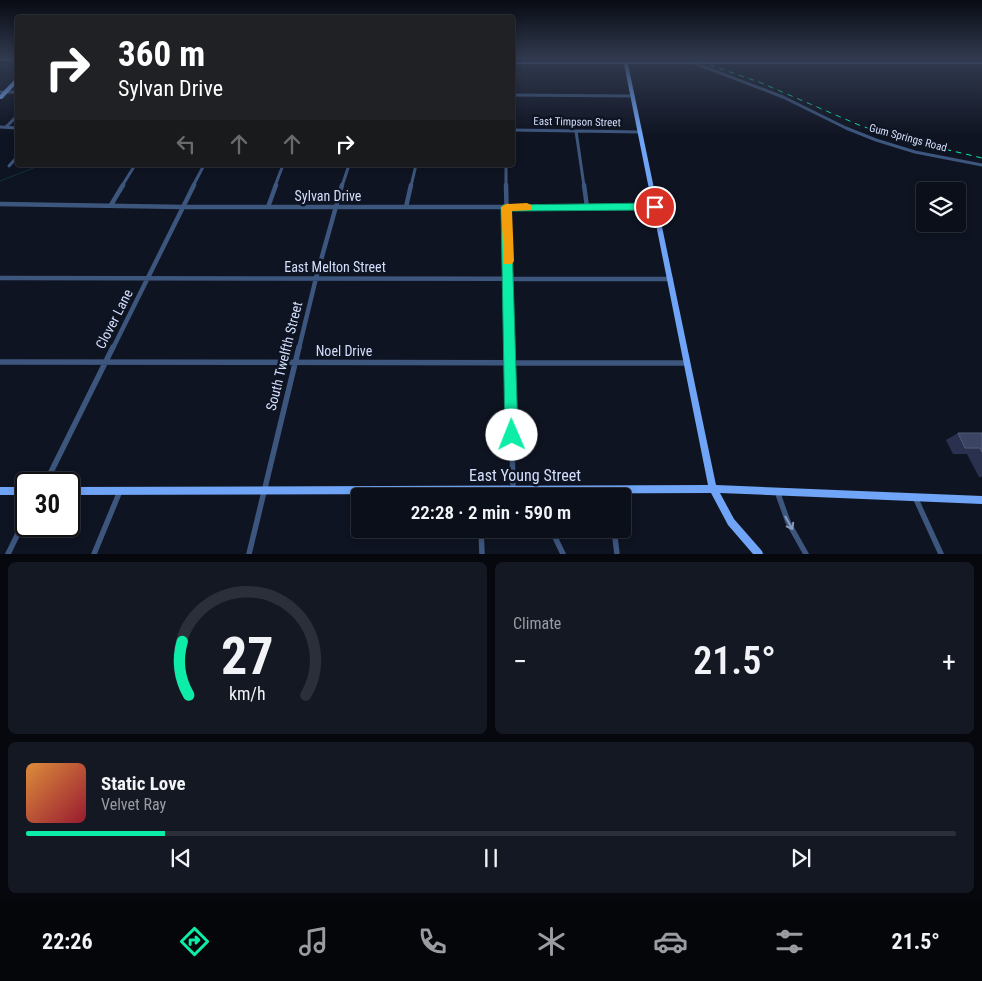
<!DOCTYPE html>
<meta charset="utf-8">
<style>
body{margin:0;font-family:"Roboto Condensed",sans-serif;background:#141823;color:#f1f3f6;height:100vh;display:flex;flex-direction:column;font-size:19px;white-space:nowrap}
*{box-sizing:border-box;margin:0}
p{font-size:16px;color:#9a9ca2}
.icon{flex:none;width:28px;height:28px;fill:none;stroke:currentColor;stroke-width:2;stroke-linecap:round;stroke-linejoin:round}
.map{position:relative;height:554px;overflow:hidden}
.panel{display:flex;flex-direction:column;gap:8px;padding:8px;background:#06080e;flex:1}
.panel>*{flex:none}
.hud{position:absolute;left:15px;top:15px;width:500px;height:152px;border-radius:5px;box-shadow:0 2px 8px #0003,0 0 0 1px #2b2f39;background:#202124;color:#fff;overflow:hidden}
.controls{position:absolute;left:916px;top:182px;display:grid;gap:10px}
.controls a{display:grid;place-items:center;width:50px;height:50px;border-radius:5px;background:#0b0f1a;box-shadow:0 2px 8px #0003,0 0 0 1px #2b2f39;font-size:25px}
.speed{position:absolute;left:15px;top:472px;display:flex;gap:10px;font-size:25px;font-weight:700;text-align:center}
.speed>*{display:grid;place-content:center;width:65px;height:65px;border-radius:50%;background:#0b0f1a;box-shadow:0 2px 8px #0003,0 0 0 1px #2b2f39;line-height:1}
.speed .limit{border:2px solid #111;border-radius:8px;background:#fff;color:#111}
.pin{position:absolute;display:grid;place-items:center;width:42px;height:42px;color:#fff;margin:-21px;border:2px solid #fff;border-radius:50%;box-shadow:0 1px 5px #0007}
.me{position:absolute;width:55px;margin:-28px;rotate:359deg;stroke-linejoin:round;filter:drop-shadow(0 0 4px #0008)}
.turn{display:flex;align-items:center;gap:18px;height:105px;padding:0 20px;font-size:22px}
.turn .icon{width:65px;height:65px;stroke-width:2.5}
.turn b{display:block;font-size:35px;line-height:42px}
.lanes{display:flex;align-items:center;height:48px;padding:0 20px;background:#0003;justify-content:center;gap:25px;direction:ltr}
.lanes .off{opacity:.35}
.big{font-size:38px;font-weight:600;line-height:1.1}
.panel .card{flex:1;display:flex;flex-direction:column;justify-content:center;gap:8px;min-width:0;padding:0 18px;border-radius:8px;background:#141823}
.panel .dial{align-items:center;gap:0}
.dial svg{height:130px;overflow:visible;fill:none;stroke:#2b2f39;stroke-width:7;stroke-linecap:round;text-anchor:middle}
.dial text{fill:#f1f3f6;stroke:none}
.song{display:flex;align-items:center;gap:15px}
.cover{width:60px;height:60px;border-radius:8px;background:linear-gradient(135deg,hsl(30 70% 55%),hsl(350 70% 35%))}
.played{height:5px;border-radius:2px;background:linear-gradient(90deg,#0eeda7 15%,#2b2f39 15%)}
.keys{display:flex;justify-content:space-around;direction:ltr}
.heat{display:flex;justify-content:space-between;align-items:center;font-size:28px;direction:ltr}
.panel .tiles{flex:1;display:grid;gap:8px;grid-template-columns:1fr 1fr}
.card:last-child{grid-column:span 2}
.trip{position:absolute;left:351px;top:488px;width:280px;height:50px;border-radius:5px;background:#0b0f1a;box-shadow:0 2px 8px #0003,0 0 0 1px #2b2f39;font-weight:600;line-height:50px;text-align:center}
.tab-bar{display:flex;height:80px;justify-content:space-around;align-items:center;background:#04060a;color:#9a9ca2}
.tab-bar .icon{width:35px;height:35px}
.tab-bar .active{color:#0eeda7}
.tab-bar b{font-size:22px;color:#f1f3f6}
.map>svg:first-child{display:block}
</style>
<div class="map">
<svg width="982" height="554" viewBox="0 0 982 554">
<rect width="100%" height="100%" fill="#0f1422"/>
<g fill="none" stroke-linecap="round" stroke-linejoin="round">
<path stroke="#0d333e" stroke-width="1" d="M0,181L41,165"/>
<path stroke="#3d567e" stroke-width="3" d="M694,63L783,97L846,128L876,140L915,152L982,165
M0,92H18
M512,95L633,96
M0,127L18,128
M6,127L18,115
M512,130L641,132
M576,131L584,186
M506,165V186
M9,166L18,156
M122,186L135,165
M193,186L204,165
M275,186L283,165
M342,186L349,165
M411,186L416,165"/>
<path stroke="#3d567e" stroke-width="4.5" d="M506,185L510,348
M584,185L587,207
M0,204L184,207H655
M111,205L123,185
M268,207L276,185
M406,207L411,185
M0,278L671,279
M113,348L194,185
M299,348L316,278L342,185"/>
<path stroke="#3d567e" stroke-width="5.5" d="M510,347L513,490
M0,362L687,363
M45,484L113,347
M777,491L788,522L806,554
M915,497L941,554
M481,529L482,554
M551,529L563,554
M614,529L617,554
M8,554L26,517
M94,554L120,491
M249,554L299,347"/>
<path fill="#70a4f6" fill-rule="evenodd" d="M0,59H18V61H0Z
M512,62H982V64H628L716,485L982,496V504L720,493L734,519L762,551L763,554H753L728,525L711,493L69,495V487L708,485L624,64H512Z
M16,78H18V82L2,99H0V95Z
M0,487H26V495H0Z"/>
<path stroke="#0eeda7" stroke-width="1" stroke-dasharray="5.5 5" stroke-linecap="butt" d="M689,58L759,82L859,125L890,136L982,158"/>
</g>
<path fill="#29314f" d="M958,433H982V477H979L967,454H953L946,440Z"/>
<path fill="#171e35" d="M0,79L3,84L0,87Z"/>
<path fill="#3b4462" stroke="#535c7a" d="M958,433H982V452L980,448H965Z"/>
<defs><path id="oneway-shaft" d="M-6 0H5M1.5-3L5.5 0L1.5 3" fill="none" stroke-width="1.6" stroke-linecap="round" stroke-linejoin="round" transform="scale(1.25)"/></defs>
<use stroke="#889abd" href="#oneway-shaft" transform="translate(789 523) rotate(61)"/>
<linearGradient id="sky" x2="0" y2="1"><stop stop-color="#080b13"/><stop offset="0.43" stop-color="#313a4f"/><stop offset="1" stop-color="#313a4f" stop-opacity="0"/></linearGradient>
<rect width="982" height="136" fill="url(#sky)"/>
<path fill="#0eeda7" stroke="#099a6d" d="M655,203L660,207L655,210L511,211L518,435L516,440L512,442L507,440L505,435L501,207L503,205Z"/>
<path fill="#f59e0b" d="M527,203L531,205V210L512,211L514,261L512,264H504L501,207L506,204Z"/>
<g text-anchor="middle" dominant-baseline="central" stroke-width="5" stroke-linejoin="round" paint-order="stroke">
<g font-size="11" fill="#d3dffc" stroke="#0f1422">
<text transform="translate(577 122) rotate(1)">East Timpson Street</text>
<text transform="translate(908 138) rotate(15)">Gum Springs Road</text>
</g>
<g font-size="14" fill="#d3dffc" stroke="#0f1422">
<text x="328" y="196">Sylvan Drive</text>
<text x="335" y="267">East Melton Street</text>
<text transform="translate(114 319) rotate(-63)">Clover Lane</text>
<text x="344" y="351">Noel Drive</text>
<text transform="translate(284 356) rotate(-76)">South Twelfth Street</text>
</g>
<g font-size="16" fill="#d3dffc" stroke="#0f1422">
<text x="525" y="475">East Young Street</text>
</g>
</g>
</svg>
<div class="controls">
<a><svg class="icon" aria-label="layers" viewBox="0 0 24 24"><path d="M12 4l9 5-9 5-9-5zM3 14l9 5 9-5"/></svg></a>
</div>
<div class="speed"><div class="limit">30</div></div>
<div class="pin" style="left:655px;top:207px;background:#d93025"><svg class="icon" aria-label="arrive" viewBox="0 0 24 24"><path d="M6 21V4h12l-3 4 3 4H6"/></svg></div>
<svg class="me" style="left:512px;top:435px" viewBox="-20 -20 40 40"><circle r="19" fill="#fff"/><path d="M0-13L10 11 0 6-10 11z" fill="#0eeda7"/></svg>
<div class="trip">22:28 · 2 min · 590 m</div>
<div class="hud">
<div class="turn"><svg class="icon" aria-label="right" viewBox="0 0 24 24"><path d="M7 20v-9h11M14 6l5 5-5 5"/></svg><div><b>360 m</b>Sylvan Drive</div></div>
<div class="lanes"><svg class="icon off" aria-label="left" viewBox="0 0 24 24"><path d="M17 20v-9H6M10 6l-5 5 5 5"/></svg><svg class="icon off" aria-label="ahead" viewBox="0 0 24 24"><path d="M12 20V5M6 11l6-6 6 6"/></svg><svg class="icon off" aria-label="ahead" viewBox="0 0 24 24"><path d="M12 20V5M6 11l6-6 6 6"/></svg><svg class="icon" aria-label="right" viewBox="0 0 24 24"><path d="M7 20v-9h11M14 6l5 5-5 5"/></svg></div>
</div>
</div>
<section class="panel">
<div class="tiles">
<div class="card dial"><svg viewBox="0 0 100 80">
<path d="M14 69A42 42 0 1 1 86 69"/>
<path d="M14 69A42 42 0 0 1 10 36" stroke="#0eeda7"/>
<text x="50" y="56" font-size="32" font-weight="700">27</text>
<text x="50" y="72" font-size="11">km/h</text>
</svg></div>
<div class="card"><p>Climate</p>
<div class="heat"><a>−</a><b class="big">21.5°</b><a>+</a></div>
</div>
<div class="card">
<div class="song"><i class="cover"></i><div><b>Static Love</b><p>Velvet Ray</p></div></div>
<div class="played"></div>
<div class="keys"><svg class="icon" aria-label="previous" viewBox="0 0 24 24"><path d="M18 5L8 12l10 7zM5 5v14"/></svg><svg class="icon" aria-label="pause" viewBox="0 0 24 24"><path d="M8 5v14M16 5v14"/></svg><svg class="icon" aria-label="next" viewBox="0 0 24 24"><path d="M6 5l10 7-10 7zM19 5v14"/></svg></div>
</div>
</div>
</section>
<nav class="tab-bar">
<b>22:26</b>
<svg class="icon active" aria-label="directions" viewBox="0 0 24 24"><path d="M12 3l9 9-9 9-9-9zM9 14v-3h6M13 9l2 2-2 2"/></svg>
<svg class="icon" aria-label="music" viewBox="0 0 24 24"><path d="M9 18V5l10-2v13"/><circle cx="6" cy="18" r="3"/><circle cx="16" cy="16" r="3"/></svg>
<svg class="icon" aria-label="phone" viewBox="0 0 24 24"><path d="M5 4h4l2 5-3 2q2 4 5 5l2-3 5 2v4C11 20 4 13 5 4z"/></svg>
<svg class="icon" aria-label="climate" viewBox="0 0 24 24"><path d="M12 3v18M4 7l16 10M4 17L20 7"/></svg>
<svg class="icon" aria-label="car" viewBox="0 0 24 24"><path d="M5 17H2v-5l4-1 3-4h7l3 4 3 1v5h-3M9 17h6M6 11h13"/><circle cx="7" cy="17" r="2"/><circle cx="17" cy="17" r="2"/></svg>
<svg class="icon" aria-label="filters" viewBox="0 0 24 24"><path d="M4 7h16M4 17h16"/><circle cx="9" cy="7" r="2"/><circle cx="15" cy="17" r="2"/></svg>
<b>21.5°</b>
</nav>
